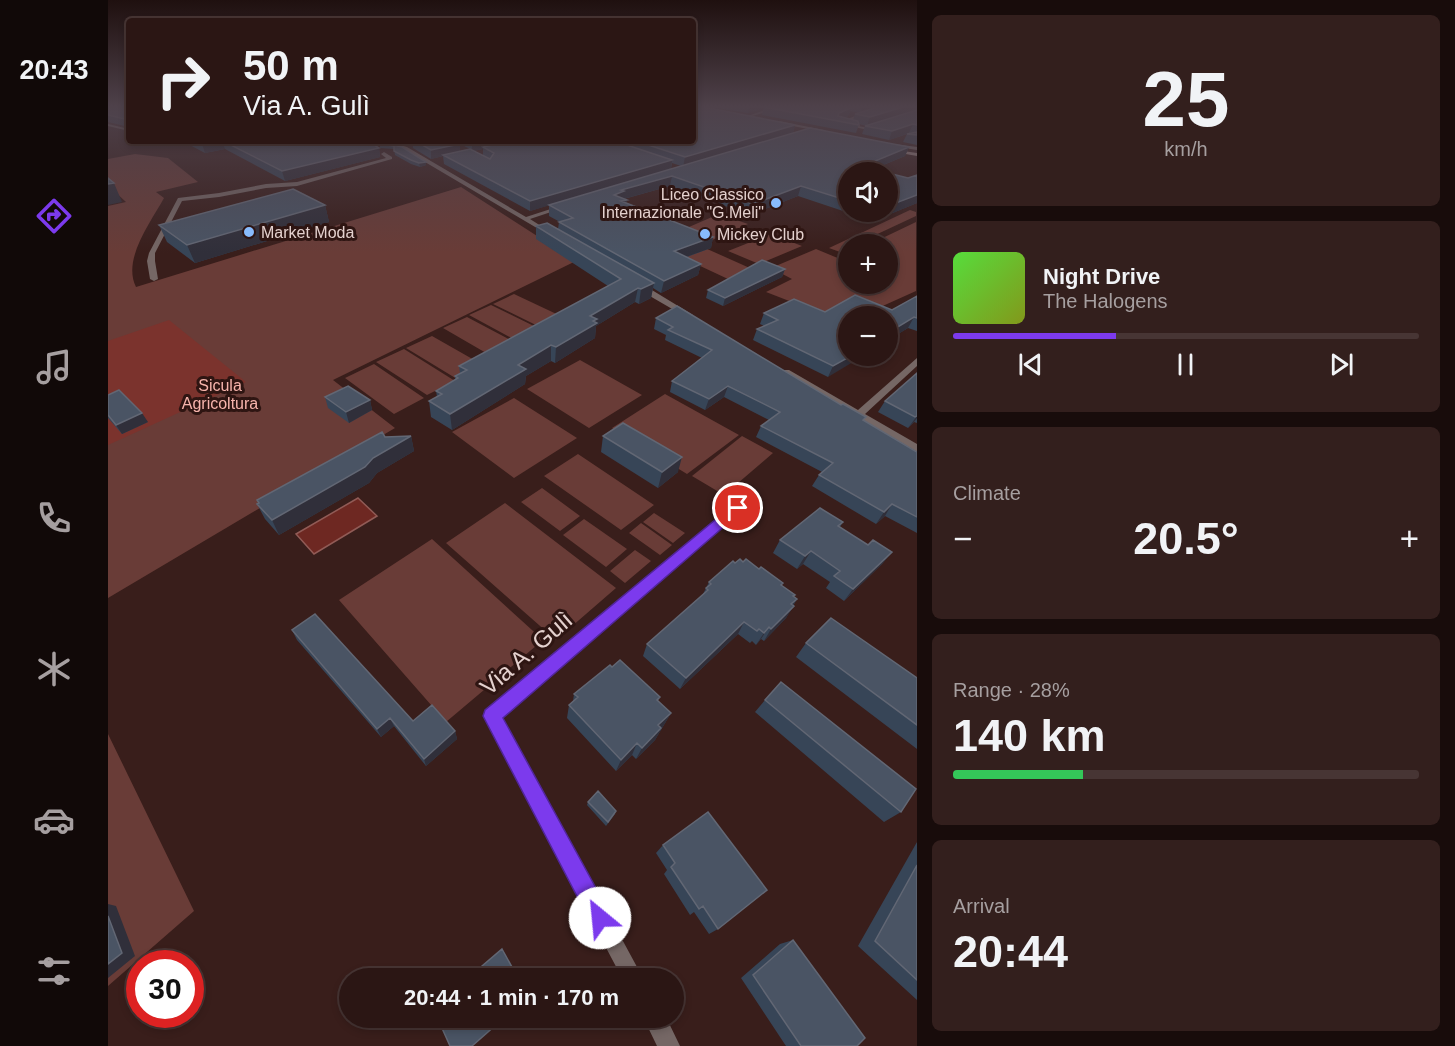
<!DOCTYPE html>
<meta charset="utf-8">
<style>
body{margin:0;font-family:Helvetica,sans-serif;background:#331f1d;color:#f1f3f6;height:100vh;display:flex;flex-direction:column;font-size:22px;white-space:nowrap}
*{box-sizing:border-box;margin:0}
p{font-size:20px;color:#a69fa0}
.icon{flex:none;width:33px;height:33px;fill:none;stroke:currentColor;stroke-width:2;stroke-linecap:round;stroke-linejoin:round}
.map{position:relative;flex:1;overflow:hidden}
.details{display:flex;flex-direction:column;gap:15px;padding:15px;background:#180c0b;width:538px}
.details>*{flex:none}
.banner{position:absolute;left:18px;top:18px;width:570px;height:126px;border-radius:6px;box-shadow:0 3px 9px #0003,0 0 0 2px #473534;background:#2b1614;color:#f1f3f6;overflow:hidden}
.tools{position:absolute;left:730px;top:162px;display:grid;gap:12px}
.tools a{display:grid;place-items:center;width:60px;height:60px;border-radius:50%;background:#2b1614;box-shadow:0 3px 9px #0003,0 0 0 2px #473534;font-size:30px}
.speed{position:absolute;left:18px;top:950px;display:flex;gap:12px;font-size:30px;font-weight:700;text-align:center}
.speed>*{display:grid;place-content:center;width:78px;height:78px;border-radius:50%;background:#2b1614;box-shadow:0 3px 9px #0003,0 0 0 2px #473534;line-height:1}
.speed .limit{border:9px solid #d22;background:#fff;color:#111}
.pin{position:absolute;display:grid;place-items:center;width:51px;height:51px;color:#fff;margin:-26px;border:3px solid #fff;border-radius:50%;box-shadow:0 2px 6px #0007}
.me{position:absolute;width:66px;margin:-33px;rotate:332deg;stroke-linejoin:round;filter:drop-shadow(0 0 4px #0008)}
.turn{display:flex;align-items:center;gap:21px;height:126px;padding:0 18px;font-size:27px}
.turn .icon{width:78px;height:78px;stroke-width:2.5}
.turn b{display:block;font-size:42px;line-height:51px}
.big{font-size:45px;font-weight:800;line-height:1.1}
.details .widget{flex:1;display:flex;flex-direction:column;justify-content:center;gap:9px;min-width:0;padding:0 21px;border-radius:9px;background:#331f1d}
.details .dial{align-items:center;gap:0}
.dial b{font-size:78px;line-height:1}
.song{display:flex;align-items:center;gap:18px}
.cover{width:72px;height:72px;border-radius:9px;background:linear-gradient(135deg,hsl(110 70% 55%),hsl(70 70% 35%))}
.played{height:6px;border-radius:3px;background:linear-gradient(90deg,#7c3aed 35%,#473534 35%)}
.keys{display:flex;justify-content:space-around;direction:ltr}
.heat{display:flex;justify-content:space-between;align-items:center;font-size:33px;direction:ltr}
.charge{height:9px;border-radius:4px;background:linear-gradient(90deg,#34c759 28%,#473534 0)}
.trip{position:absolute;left:231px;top:968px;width:345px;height:60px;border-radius:30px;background:#2b1614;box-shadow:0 3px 9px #0003,0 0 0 2px #473534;font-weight:800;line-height:60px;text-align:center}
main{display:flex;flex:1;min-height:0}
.tabs{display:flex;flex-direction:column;width:108px;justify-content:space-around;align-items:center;background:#110908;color:#a69fa0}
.tabs .icon{width:42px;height:42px}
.tabs .on{color:#7c3aed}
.tabs b{font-size:27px;color:#f1f3f6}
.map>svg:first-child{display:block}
</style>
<main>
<nav class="tabs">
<b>20:43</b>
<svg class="icon on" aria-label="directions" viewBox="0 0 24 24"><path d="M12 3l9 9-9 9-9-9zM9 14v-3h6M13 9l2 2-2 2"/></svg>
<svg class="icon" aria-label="music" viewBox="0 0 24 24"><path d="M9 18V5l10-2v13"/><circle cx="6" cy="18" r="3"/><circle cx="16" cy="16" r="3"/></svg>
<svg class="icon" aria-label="phone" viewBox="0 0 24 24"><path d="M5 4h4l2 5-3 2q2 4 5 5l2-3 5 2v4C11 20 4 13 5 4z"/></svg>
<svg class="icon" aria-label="climate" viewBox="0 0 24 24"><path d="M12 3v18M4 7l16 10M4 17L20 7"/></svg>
<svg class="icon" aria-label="car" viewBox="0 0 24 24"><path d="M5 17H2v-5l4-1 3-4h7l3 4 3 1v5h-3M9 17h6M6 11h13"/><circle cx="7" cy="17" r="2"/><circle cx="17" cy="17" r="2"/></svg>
<svg class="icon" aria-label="filters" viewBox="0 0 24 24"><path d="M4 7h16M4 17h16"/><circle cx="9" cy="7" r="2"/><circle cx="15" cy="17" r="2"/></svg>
</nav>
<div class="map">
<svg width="809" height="1046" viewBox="0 0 809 1046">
<rect width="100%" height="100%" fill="#391e1b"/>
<path fill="#693c37" d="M27,154L60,158L90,182L48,192L56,198C43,222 14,259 28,287L353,187L454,252L472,259L225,380L287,428L0,598V206L18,202L5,190L0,191V159Z
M802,210L808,212V216L748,244H741V248L732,252L721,248Z
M611,214L640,224L602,241L574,230Z
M808,222V291L768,309L720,316L658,292L684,279L663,268L708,249L732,259L741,255V284H780V244H762Z
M663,234L694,246L651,264L620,251Z
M597,248L644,269L620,279L573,257Z
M406,294L457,318L436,329L385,304Z
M383,305L434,330L411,342L361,315Z
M359,317L410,344L385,357L335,328Z
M324,336L375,365L349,379L298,348Z
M296,349L347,381L319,395L268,362Z
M472,360L534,395L481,428L419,389Z
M266,364L316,398L286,414L237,378Z
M557,394L631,435L579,474L504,428Z
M406,398L469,438L406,478L344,432Z
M634,436L665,453L616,495L584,476Z
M470,454L546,505L513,530L436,476Z
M434,488L472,516L452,531L413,502Z
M397,503L508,588L448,640L338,543Z
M546,513L577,533L565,543L535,522Z
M476,519L519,549L498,567L455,535Z
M533,523L564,545L552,555L521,533Z
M324,539L435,640L338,722L231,600Z
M527,550L543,561L517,583L502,571Z
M0,734L86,911L0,986Z"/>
<path fill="#7b332d" d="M61,320L138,382L0,445V341Z"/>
<path fill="#6e2822" stroke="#915b56" stroke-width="1.5" d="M250,498L269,516L206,554L188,534Z"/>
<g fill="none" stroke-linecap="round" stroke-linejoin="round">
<path fill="#756765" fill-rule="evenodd" d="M694,107H699C682,115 681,111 664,111C656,111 648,117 640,116L662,108L680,111Z
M760,111L764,112L736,123L760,128V130L729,123Z
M671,121L716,130L718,131L716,132L669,123Z
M0,124L21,129V131L0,126Z
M272,141H279L299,147L418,217L455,205L458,207L422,219L444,233L439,234L295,149Z
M786,144L809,147V150L784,146Z
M276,152L284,157V159L189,186L158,188L111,197L74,201L47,253V261L50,279L46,281L42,279L39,261L41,253L70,198L111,193L158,184L189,182L278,158L273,154Z
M528,284H534L585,315L578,317L528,288Z
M809,358V366L757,414L809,444V452L673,372L675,370H681L750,410Z
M630,504L636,508L634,511L394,718L535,978H514L376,716L378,711L626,505Z
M535,1017H558L572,1046H549Z"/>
<path fill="#a28b87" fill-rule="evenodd" d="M781,149L809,153V156L781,151Z"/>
</g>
<path fill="#374557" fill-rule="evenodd" d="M0,107H21V127L0,122Z
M585,107H596L687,125L685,133L702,128L801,147L797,156L766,169L778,172H741V212H780V173L800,178L809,175V203L765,221L690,196L642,215L562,186L516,199L519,200L518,203L605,237L603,248L579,257L593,264L590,275L553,293L545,288L543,298L531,304L527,302L488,326L487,338L447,363L443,361L418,376L417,384L344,430L323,417L321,401L329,397L328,391L347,380V376L352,373L351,366L500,286L428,239V226L439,223L450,229L451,222H452L441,216V205L422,211L336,164L335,156L323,159L305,148L304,142L294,143L285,141H585ZM352,144L362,149L352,151ZM375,149V156L365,151ZM564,163L573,166L563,169Z
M602,107H809V109L771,122L809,110V145L795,142L799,134L781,140L754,134L757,126H758L751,124L748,133L654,115L656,107L640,113ZM742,111L752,113L747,114L745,120L737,118L740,116Z
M74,141H268L264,144L271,148L272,157L177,181L117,149L97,153Z
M277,143L294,147L318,165L312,167L303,164L287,155L286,149L272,148V144Z
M217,205L221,222L87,263L59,242L51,225Z
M677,269L674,277L615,306L598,298L600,290Z
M809,296V331L800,328L780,340V316L720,377L645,340L649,329L656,326L652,324L656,313L784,310Z
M548,318L756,421L809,452V533L777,516L768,524L704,486L711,475L714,472L648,437L653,426L661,420L616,397L597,410L562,392L564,381L594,358L557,340L558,335L546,329Z
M809,373V423L806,422L800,428L770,412L777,401Z
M0,395L40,422L14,434L0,418Z
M217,397L262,400L264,410L241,423L220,408Z
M303,436L306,451L269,473L261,483L171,535L157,519L149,504L150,503L149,500L277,437Z
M495,436L570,472L550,488L493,452Z
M735,522L732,527L760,545L784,552L774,564L736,601L718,588L722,582L695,564L689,569L665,553L672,540Z
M601,582L674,586L689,599L678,618L656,641L653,639L648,645L644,641L642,643L630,634L572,689L535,656L539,644L594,596Z
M184,630L305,721L347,731L349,739L318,766L286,726L273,737L189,640Z
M698,643L809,678V749L688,657Z
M504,667L552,697L550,701L563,713L547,740L528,759L524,755L508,771L459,718L461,705L465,701L466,694Z
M657,700L793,812L776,822L647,712Z
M480,802L507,814L498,826L479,805Z
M809,842V1000L750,946Z
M555,845L610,929L601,934L586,912L582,915L556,874L559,870L548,853Z
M685,940L749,1046H678L633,978L672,944Z"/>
<path fill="#302f3a" d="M641,107H659L640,113Z
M754,107H774L752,113Z
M795,107H809L808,109L759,126L762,117Z
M743,108L740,116L728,121L731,113Z
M805,124L801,133L781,140L784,131Z
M687,125L685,133L575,167L577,157Z
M110,141H114L117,149L97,153L94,144Z
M294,141H304V142L294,143Z
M369,141H421L375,147V149L364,151V142Z
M352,144V153L335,155V156L323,159V150Z
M801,147L797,156L758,172L755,166Z
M271,148L272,157L177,181L174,171Z
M564,160L563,170L422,211V201Z
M318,162V165L312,167L311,163Z
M564,176L562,186L515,199L519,200L517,210L506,195L513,190Z
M6,183L14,202L0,205V184Z
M693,186L690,196L642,215L645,204Z
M809,195V203L765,221L769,212H780V206Z
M217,205L221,222L87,263L79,245Z
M605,237L603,248L564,262L566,251Z
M593,264L590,275L553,293L556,281Z
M677,269L674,277L615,306L617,298Z
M546,283L543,298L531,304L533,289Z
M530,288L527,302L488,326L487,338L447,363L448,347L482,316Z
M806,317L800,328L780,340V333Z
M443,345V361L418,376L417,384L344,430L342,414L410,365Z
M743,356H755L720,377L725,366Z
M620,386L616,397L597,410L601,399Z
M262,400L264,410L241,423L238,412Z
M34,413L40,422L14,434L8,425Z
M809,416V418L806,422L800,428Z
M303,436L306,451L269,473L261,483L171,535L164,520L265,458Z
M574,457L570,472L550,488L554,472Z
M784,504L777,516L768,524L776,512Z
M703,551L695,564L689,569L697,556Z
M784,552L774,564L736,601L745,589Z
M689,599L681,610L686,606L678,618L656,641L663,629Z
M636,622L630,634L572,689L578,678Z
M661,627L653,639L648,645L656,633Z
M563,713L547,740L528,759L534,748L550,725Z
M282,718L286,726L273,737L269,729Z
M347,731L349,739L318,766L316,759Z
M529,743L524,755L508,771L513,760Z
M0,904L8,906L27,956L0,978Z"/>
<path fill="#4a5464" stroke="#626774" stroke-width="1.5" d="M0,107H21V120L0,115Z
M585,107H596L687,125L577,157L528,141H585Z
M656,107H735L743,108L731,113L730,116L750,121L751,125Z
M770,107H795L762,117L747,114Z
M809,110V125L805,124L784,131L757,126Z
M702,128L801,147L755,166L778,172H741V201L693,186L645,204L564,176L513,190L516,191L506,195L519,200L513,201L605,237L566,251L593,264L556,281L451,222L465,218L441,205Z
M809,132V135L799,134Z
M88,141H110L94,144Z
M115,141H260L271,148L174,171Z
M307,141H346L352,144L323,150Z
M404,141H507L564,160L422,201L335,155L362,149L382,159L386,153L375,147Z
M277,143L294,147L318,162L311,163L303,160L286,151V146L272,144Z
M780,173L800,178L809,175V195L780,206Z
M0,178L6,183L0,184Z
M185,189L217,205L79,245L51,225Z
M439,223L546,283L533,289L530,288L482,316L489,319L485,321L489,323L448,347L443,345L410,365L418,369L342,414L321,401L334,394L328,391L350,378L347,376L359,370L351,366L513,279L428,226Z
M654,260L677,269L617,298L600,290Z
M747,295L784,310L809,296V318L806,317L780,333V316H741V356H743L725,366L649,329L670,320L656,313L686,299L717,312Z
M569,306L733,405L735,404L758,417L755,420L809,452V517L784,504L776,512L711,475L725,463L653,426L672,412L620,386L601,399L564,381L604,350L560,330L565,327L548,318Z
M809,373V416L807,417L777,401Z
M240,386L262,400L238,412L217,397Z
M11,390L34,413L8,425L0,415V395Z
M515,423L574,457L554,472L495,436Z
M274,432L277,437L303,436L265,458L257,467L164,520L149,504L151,503L149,500Z
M712,508L735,522L730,526L760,545L765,540L784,552L745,589L726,576L732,571L703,551L697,556L672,540Z
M632,559L635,562L638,559L651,569L653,567L675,583L673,585L687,595L685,596L689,599L683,604L686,606L663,629L661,627L656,633L651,629L649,631L636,622L578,678L539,644L600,590L598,588L603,584L601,582L625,561L627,563Z
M207,614L305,721L324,705L347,731L316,759L282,718L269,729L184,630Z
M723,618L809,678V725L698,643Z
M512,660L552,697L549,700L563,713L550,725L553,728L534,748L529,743L513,760L461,705L470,697L466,694L502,665L504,667Z
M673,682L808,789L793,812L657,700Z
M490,791L508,811L500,822L480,802Z
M600,812L659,890L610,929L595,906L591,909L563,867L567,863L555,845Z
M809,865V980L767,941Z
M0,916L14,953L0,964Z
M685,940L757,1038L749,1046H693L645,975Z
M394,949L410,978H360Z
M329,1017H397L364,1046H342Z"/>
<linearGradient id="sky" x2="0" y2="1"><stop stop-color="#1f100f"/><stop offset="0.42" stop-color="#4e414a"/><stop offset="1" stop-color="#4e414a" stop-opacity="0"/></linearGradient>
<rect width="809" height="253" fill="url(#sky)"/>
<path fill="#7c3aed" stroke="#51269a" stroke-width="1.5" d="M630,503L636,508L634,511L395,718L500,910L503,918L500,925L492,929L484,925L375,716L377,710L625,505Z"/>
<g fill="#88bbfc" stroke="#2e1512" stroke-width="2">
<circle cx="668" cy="203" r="6"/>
<circle cx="141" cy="232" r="6"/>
<circle cx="597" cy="234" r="6"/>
</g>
<g text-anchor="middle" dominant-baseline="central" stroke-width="6" stroke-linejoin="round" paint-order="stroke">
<g font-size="16" fill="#e4d1ce" stroke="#2e1512" text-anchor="start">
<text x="656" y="194" text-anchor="end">Liceo Classico<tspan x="656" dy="18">Internazionale "G.Meli"</tspan></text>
<text x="153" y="232">Market Moda</text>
<text x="609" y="234">Mickey Club</text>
</g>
<g font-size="16" fill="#f7b4ac" stroke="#2e1512">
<text x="112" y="385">Sicula<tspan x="112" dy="18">Agricoltura</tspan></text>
</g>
<g font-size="24" fill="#e4d1ce" stroke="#2e1512">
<text transform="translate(418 653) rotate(-41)">Via A. Gulì</text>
</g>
</g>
</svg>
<div class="tools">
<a><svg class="icon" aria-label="sound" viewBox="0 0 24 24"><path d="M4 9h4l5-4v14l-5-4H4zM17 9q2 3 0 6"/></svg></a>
<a>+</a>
<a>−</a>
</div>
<div class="speed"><div class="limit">30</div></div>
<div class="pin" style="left:630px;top:508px;background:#d93025"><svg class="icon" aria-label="arrive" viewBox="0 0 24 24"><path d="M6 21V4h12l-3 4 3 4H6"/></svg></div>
<svg class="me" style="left:492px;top:918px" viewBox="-20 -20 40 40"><circle r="19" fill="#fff"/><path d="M0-13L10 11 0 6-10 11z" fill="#7c3aed"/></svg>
<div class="trip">20:44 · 1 min · 170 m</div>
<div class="banner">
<div class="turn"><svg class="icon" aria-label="right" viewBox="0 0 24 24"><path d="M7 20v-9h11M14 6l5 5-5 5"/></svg><div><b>50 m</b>Via A. Gulì</div></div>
</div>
</div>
<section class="details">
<div class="widget dial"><b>25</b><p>km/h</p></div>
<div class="widget">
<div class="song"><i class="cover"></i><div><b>Night Drive</b><p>The Halogens</p></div></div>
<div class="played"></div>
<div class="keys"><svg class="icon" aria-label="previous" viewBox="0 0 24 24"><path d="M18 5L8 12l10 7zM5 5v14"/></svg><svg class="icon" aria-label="pause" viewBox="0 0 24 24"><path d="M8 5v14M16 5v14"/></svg><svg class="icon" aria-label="next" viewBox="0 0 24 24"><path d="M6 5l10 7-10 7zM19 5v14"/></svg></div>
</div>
<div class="widget"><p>Climate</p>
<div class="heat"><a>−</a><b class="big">20.5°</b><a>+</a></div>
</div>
<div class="widget"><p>Range · 28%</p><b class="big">140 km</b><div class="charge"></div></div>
<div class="widget"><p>Arrival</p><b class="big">20:44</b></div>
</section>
</main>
